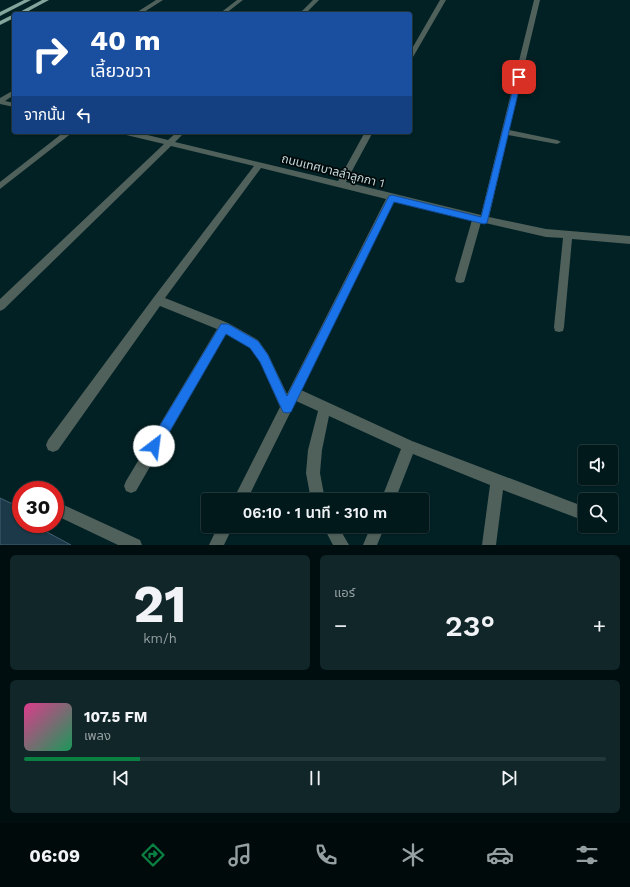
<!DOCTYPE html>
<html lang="th">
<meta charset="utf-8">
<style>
body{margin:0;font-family:"Work Sans","Noto Sans Thai",sans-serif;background:#102628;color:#f1f3f6;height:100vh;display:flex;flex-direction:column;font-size:15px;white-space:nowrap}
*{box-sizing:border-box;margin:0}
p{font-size:13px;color:#96a0a3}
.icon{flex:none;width:22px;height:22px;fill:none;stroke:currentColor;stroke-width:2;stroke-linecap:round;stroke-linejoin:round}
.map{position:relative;height:545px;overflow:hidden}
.panel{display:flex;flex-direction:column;gap:10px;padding:10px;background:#010e0f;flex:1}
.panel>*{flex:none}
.banner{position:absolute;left:12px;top:12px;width:400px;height:122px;border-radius:4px;box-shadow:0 1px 3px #0004,0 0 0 1px #23383a;background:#1a4fa0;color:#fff;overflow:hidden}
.controls{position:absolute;left:578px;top:445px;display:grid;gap:8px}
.controls a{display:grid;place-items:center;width:40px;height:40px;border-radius:4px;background:#02191b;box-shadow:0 1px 3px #0004,0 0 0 1px #23383a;font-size:20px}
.speed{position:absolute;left:12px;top:481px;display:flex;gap:8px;font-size:20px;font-weight:700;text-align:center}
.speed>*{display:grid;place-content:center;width:52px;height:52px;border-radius:50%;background:#02191b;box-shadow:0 1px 3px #0004,0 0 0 1px #23383a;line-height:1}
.speed .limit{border:6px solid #d22;background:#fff;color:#111}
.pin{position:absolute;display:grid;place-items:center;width:34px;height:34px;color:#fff;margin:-17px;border-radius:8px;box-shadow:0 2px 6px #0006}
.me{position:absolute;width:44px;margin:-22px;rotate:30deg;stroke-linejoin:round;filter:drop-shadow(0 0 3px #0008)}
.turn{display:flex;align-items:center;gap:14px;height:84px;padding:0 12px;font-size:18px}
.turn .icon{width:52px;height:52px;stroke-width:2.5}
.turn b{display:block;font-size:28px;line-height:34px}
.then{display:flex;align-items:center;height:38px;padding:0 12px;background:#0003;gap:8px;font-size:15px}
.big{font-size:30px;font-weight:600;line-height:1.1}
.panel .tile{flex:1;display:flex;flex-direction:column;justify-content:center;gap:6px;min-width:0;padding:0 14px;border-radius:6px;background:#102628}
.panel .dial{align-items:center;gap:0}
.dial b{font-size:52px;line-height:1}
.song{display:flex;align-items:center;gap:12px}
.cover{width:48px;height:48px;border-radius:6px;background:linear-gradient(135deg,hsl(330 70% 55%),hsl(150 70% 35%))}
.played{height:4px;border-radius:2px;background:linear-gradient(90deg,#0b8043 20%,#23383a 20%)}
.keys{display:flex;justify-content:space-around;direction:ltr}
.heat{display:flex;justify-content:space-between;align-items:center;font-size:22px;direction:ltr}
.panel .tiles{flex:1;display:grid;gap:10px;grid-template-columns:1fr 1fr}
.tile:last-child{grid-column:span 2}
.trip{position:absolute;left:201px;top:493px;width:228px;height:40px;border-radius:4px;background:#02191b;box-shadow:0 1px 3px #0004,0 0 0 1px #23383a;font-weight:600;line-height:40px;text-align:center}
.menu{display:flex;height:64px;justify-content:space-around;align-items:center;background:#010a0b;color:#96a0a3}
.menu .icon{width:28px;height:28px}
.menu .active{color:#0b8043}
.menu b{font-size:18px;color:#f1f3f6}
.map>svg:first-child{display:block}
</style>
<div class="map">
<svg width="630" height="545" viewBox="0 0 630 545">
<rect width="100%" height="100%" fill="#022124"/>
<path fill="#1b3949" stroke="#426173" d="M0,498L21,508V524H32L71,545H0Z"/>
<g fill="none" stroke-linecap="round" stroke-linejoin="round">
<path fill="#50605b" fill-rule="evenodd" d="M156,0H163L141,14H134Z
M237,0H243L225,14H219Z
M313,0H319L305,14H299Z
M440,0H446L413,57L410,59V52Z
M534,0H540L509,130L557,140L561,142L557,144L508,135L489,217L546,229L630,236V244L572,239L564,327L563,331L559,332L555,331L554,327L563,238L546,237L481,222L465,279L464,282L460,283L456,282L455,279L472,220L394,200L301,390L412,441L585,507V521L503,490L496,545H482L490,485L413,454L395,500H381L401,449L329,416L322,450L320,473L325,500H311L306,473L308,450L318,411L296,401L247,500H233L280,407L260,362L250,348L226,334L136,491L131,493L126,491L124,486L126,481L217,329L160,306L58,450L53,452L48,450L46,445L48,440L154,297L254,166L171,146L4,309L0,311V299L164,144L122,134L121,132H135L168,140L177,132H185L175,142L338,181L365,132H373L346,182L481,215ZM261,168L386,199L287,394L268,354L258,340L228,323L165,298Z
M14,90V95L5,101L14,103V107L0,104V98Z
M64,132H73L0,189V182Z
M55,501L140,540L142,545H118L55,515Z
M218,526H233L224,545H209Z
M323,526H338L349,545H333Z
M371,526H385L377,545H363Z"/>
<path fill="#84a59b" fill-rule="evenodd" d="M24,0H31L0,16V12Z
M42,0H49L23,14H16Z
M14,14V18L0,25V21Z"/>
</g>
<path fill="#1a73e8" stroke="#114b97" d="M519,76L522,77L487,223L484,224L394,202L291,412L287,413L283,412L260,362L250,348L226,334L159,450L154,452L150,450L148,446L150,442L221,324H228L258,341L268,355L287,396L389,196L392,195L481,217L516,77Z"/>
<g text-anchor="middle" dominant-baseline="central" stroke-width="3.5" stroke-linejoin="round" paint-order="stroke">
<g font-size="12" fill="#c6dbde" stroke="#00090a">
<text transform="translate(333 171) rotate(14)">ถนนเทศบาลลำลูกกา 1</text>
</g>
</g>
</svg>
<div class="controls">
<a><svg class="icon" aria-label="sound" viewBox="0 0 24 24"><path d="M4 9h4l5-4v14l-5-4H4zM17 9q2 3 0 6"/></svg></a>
<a><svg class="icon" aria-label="search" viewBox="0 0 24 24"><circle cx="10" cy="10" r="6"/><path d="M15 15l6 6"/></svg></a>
</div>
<div class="speed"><div class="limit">30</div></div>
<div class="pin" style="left:519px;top:77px;background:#d93025"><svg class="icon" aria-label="arrive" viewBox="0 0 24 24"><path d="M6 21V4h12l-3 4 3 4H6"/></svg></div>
<svg class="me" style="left:154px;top:446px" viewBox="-20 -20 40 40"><circle r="19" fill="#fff"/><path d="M0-13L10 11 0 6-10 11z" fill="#1a73e8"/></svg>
<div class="trip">06:10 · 1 นาที · 310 m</div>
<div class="banner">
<div class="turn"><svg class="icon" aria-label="right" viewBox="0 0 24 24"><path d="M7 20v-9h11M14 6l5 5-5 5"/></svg><div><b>40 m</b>เลี้ยวขวา</div></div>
<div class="then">จากนั้น<svg class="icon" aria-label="left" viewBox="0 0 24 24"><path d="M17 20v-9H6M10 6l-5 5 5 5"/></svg></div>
</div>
</div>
<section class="panel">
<div class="tiles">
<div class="tile dial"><b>21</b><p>km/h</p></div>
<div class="tile"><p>แอร์</p>
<div class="heat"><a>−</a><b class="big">23°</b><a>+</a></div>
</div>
<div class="tile">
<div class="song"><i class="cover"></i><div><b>107.5 FM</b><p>เพลง</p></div></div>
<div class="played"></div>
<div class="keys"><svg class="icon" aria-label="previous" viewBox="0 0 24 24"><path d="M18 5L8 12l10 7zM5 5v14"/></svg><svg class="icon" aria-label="pause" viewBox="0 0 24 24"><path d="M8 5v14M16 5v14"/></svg><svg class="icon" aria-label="next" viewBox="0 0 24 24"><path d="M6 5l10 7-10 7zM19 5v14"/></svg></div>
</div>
</div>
</section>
<nav class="menu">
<b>06:09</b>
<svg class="icon active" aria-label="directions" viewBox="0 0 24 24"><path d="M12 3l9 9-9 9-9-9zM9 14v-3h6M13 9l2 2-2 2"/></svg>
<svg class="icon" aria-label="music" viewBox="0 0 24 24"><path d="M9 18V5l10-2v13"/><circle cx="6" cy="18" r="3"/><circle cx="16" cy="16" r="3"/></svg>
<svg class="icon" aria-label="phone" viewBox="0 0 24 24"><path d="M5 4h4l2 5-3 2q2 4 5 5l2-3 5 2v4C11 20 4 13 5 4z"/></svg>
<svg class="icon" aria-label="climate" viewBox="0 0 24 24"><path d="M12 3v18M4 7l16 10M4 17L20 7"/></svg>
<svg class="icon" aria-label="car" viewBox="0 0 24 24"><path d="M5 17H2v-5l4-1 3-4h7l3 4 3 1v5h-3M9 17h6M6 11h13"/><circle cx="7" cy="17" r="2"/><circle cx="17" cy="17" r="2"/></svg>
<svg class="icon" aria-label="filters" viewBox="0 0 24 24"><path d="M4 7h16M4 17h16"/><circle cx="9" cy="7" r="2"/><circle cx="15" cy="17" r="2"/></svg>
</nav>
